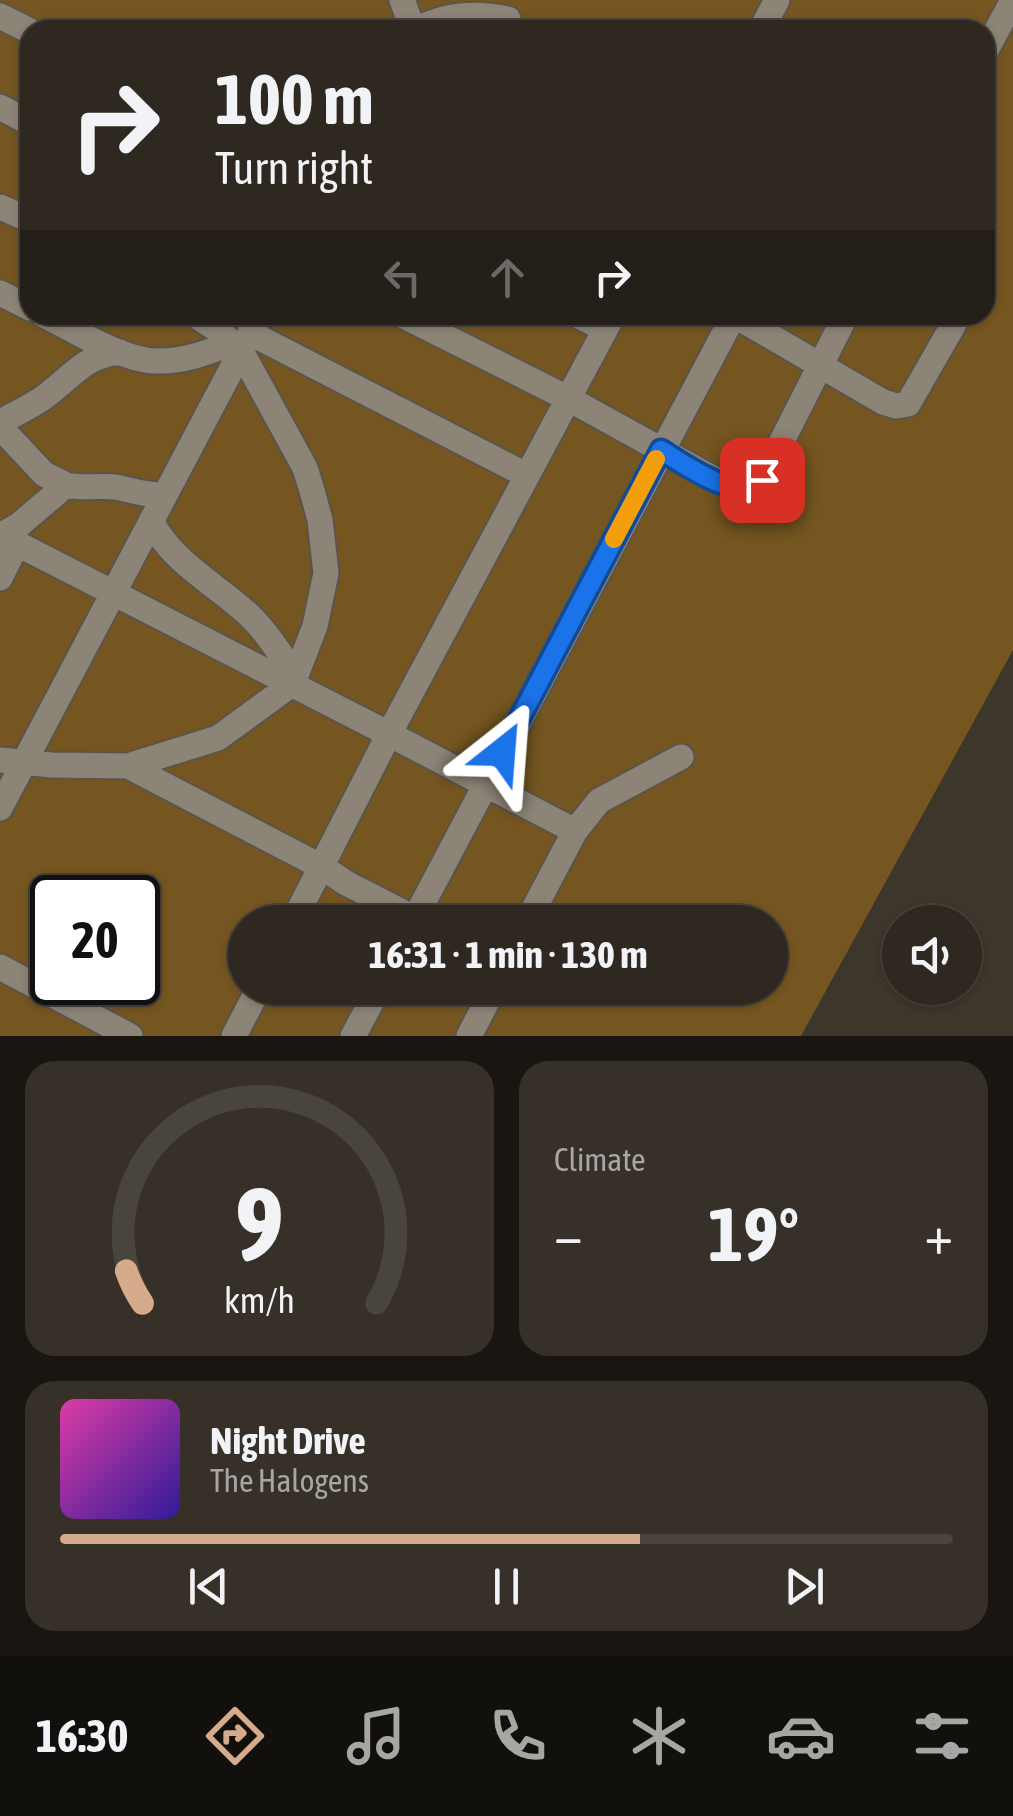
<!DOCTYPE html>
<meta charset="utf-8">
<style>
body{margin:0;font-family:"Asap Condensed",sans-serif;background:#363029;color:#f1f3f6;height:100vh;display:flex;flex-direction:column;font-size:38px;white-space:nowrap}
*{box-sizing:border-box;margin:0}
p{font-size:32px;color:#a7a6a5}
.icon{flex:none;width:55px;height:55px;fill:none;stroke:currentColor;stroke-width:2;stroke-linecap:round;stroke-linejoin:round}
.map{position:relative;height:1036px;overflow:hidden}
.side{display:flex;flex-direction:column;gap:25px;padding:25px;background:#191612;flex:1}
.side>*{flex:none}
.top-card{position:absolute;left:20px;top:20px;width:975px;height:305px;border-radius:30px;box-shadow:0 2px 8px #0004,0 0 0 2px #49443e;background:#2e2820;color:#f1f3f6;overflow:hidden}
.tools{position:absolute;left:882px;top:905px;display:grid;gap:20px}
.tools a{display:grid;place-items:center;width:100px;height:100px;border-radius:50%;background:#2e2820;box-shadow:0 2px 8px #0004,0 0 0 2px #49443e;font-size:50px}
.speed{position:absolute;left:30px;top:875px;display:flex;gap:20px;font-size:50px;font-weight:700;text-align:center}
.speed>*{display:grid;place-content:center;width:130px;height:130px;border-radius:50%;background:#2e2820;box-shadow:0 2px 8px #0004,0 0 0 2px #49443e;line-height:1}
.speed .limit{border:5px solid #111;border-radius:15px;background:#fff;color:#111}
.pin{position:absolute;display:grid;place-items:center;width:85px;height:85px;color:#fff;margin:-42px;border-radius:20px;box-shadow:0 5px 15px #0006}
.me{position:absolute;width:110px;margin:-55px;rotate:28deg;stroke-linejoin:round;filter:drop-shadow(0 0 8px #0008)}
.turn{display:flex;align-items:center;gap:35px;height:210px;padding:0 30px;font-size:45px}
.turn .icon{width:130px;height:130px;stroke-width:2.5}
.turn b{display:block;font-size:70px;line-height:85px}
.lanes{display:flex;align-items:center;height:95px;padding:0 30px;background:#0003;justify-content:center;gap:50px;direction:ltr}
.lanes .off{opacity:.35}
.big{font-size:75px;font-weight:700;line-height:1.1}
.side .tile{flex:1;display:flex;flex-direction:column;justify-content:center;gap:15px;min-width:0;padding:0 35px;border-radius:30px;background:#363029}
.side .dial{align-items:center;gap:0}
.dial svg{height:260px;overflow:visible;fill:none;stroke:#49443e;stroke-width:7;stroke-linecap:round;text-anchor:middle}
.dial text{fill:#f1f3f6;stroke:none}
.song{display:flex;align-items:center;gap:30px}
.cover{width:120px;height:120px;border-radius:15px;background:linear-gradient(135deg,hsl(320 70% 55%),hsl(250 70% 35%))}
.played{height:10px;border-radius:5px;background:linear-gradient(90deg,#d6ab8b 65%,#49443e 65%)}
.keys{display:flex;justify-content:space-around;direction:ltr}
.heat{display:flex;justify-content:space-between;align-items:center;font-size:55px;direction:ltr}
.side .tiles{flex:1;display:grid;gap:25px;grid-template-columns:1fr 1fr}
.tile:last-child{grid-column:span 2}
.trip{position:absolute;left:228px;top:905px;width:560px;height:100px;border-radius:50px;background:#2e2820;box-shadow:0 2px 8px #0004,0 0 0 2px #49443e;font-weight:700;line-height:100px;text-align:center}
.tab-bar{display:flex;height:160px;justify-content:space-around;align-items:center;background:#12100d;color:#a7a6a5}
.tab-bar .icon{width:70px;height:70px}
.tab-bar .selected{color:#d6ab8b}
.tab-bar b{font-size:45px;color:#f1f3f6}
.map>svg:first-child{display:block}
</style>
<div class="map">
<svg width="1013" height="1036" viewBox="0 0 1013 1036">
<rect width="100%" height="100%" fill="#3d362a"/>
<path fill="#755620" fill-rule="evenodd" d="M0,0H1013V650L801,1036H0ZM30,30H985V315H30ZM52,898H138V982H52ZM245,922H770V988H245Z"/>
<g fill="none" stroke-linecap="round" stroke-linejoin="round">
<defs>
<path id="minor" d="M402,0L408,16L409,30
M0,16L30,31
M416,30C445,14 476,12 508,19
M761,30L777,0
M985,52L1013,0
M0,107L30,123
M0,207L30,220
M0,293L30,308
M44,315C74,330 122,360 155,361C182,362 207,353 232,343
M402,315L569,399L725,485L750,488L760,484L846,315
M577,315L605,329
M734,315L883,402L896,406L908,404L959,315
M250,333L526,475
M0,422C15,414 30,407 43,398C70,379 84,355 120,352
M0,427L44,474L66,485L19,525L0,536
M66,485C84,489 98,485 115,487C132,490 147,496 164,495
M151,521C172,562 215,584 248,614C267,632 281,655 296,677
M2,536L389,734L575,831
M0,578L17,544
M0,760L52,765L128,766L218,738L292,684L295,678L315,626L326,573L320,520L313,494L305,468L241,351L218,330L195,315
M128,766L322,867L346,883L422,922
M0,808L260,315
M293,922L389,734L613,315
M413,922L734,315
M527,922L575,831L599,801L681,757
M0,967L130,1036
M234,1036L259,988
M353,1036L379,988
M469,1036L494,988"/>
</defs>
<use href="#minor" stroke="#5b544b" stroke-width="29"/>
<use href="#minor" stroke="#8c8477" stroke-width="25"/>
</g>
<g fill="none" stroke-linecap="round" stroke-linejoin="round">
<defs>
<path id="route" d="M502,752L661,450C682,463 742,506 762,480"/>
</defs>
<use href="#route" stroke="#114b97" stroke-width="25"/>
<use href="#route" stroke="#1a73e8" stroke-width="18"/>
<path stroke="#f59e0b" stroke-width="18" d="M614,539L656,459"/>
</g>
</svg>
<div class="tools">
<a><svg class="icon" aria-label="sound" viewBox="0 0 24 24"><path d="M4 9h4l5-4v14l-5-4H4zM17 9q2 3 0 6"/></svg></a>
</div>
<div class="speed"><div class="limit">20</div></div>
<div class="pin" style="left:762px;top:480px;background:#d93025"><svg class="icon" aria-label="arrive" viewBox="0 0 24 24"><path d="M6 21V4h12l-3 4 3 4H6"/></svg></div>
<svg class="me" style="left:502px;top:752px" viewBox="-20 -20 40 40"><path d="M0-17L14 15 0 8-14 15z" fill="#1a73e8" stroke="#fff" stroke-width="4"/></svg>
<div class="trip">16:31 · 1 min · 130 m</div>
<div class="top-card">
<div class="turn"><svg class="icon" aria-label="right" viewBox="0 0 24 24"><path d="M7 20v-9h11M14 6l5 5-5 5"/></svg><div><b>100 m</b>Turn right</div></div>
<div class="lanes"><svg class="icon off" aria-label="left" viewBox="0 0 24 24"><path d="M17 20v-9H6M10 6l-5 5 5 5"/></svg><svg class="icon off" aria-label="ahead" viewBox="0 0 24 24"><path d="M12 20V5M6 11l6-6 6 6"/></svg><svg class="icon" aria-label="right" viewBox="0 0 24 24"><path d="M7 20v-9h11M14 6l5 5-5 5"/></svg></div>
</div>
</div>
<section class="side">
<div class="tiles">
<div class="tile dial"><svg viewBox="0 0 100 80">
<path d="M14 69A42 42 0 1 1 86 69"/>
<path d="M14 69A42 42 0 0 1 9 59" stroke="#d6ab8b"/>
<text x="50" y="56" font-size="32" font-weight="700">9</text>
<text x="50" y="72" font-size="11">km/h</text>
</svg></div>
<div class="tile"><p>Climate</p>
<div class="heat"><a>−</a><b class="big">19°</b><a>+</a></div>
</div>
<div class="tile">
<div class="song"><i class="cover"></i><div><b>Night Drive</b><p>The Halogens</p></div></div>
<div class="played"></div>
<div class="keys"><svg class="icon" aria-label="previous" viewBox="0 0 24 24"><path d="M18 5L8 12l10 7zM5 5v14"/></svg><svg class="icon" aria-label="pause" viewBox="0 0 24 24"><path d="M8 5v14M16 5v14"/></svg><svg class="icon" aria-label="next" viewBox="0 0 24 24"><path d="M6 5l10 7-10 7zM19 5v14"/></svg></div>
</div>
</div>
</section>
<nav class="tab-bar">
<b>16:30</b>
<svg class="icon selected" aria-label="directions" viewBox="0 0 24 24"><path d="M12 3l9 9-9 9-9-9zM9 14v-3h6M13 9l2 2-2 2"/></svg>
<svg class="icon" aria-label="music" viewBox="0 0 24 24"><path d="M9 18V5l10-2v13"/><circle cx="6" cy="18" r="3"/><circle cx="16" cy="16" r="3"/></svg>
<svg class="icon" aria-label="phone" viewBox="0 0 24 24"><path d="M5 4h4l2 5-3 2q2 4 5 5l2-3 5 2v4C11 20 4 13 5 4z"/></svg>
<svg class="icon" aria-label="climate" viewBox="0 0 24 24"><path d="M12 3v18M4 7l16 10M4 17L20 7"/></svg>
<svg class="icon" aria-label="car" viewBox="0 0 24 24"><path d="M5 17H2v-5l4-1 3-4h7l3 4 3 1v5h-3M9 17h6M6 11h13"/><circle cx="7" cy="17" r="2"/><circle cx="17" cy="17" r="2"/></svg>
<svg class="icon" aria-label="filters" viewBox="0 0 24 24"><path d="M4 7h16M4 17h16"/><circle cx="9" cy="7" r="2"/><circle cx="15" cy="17" r="2"/></svg>
</nav>
